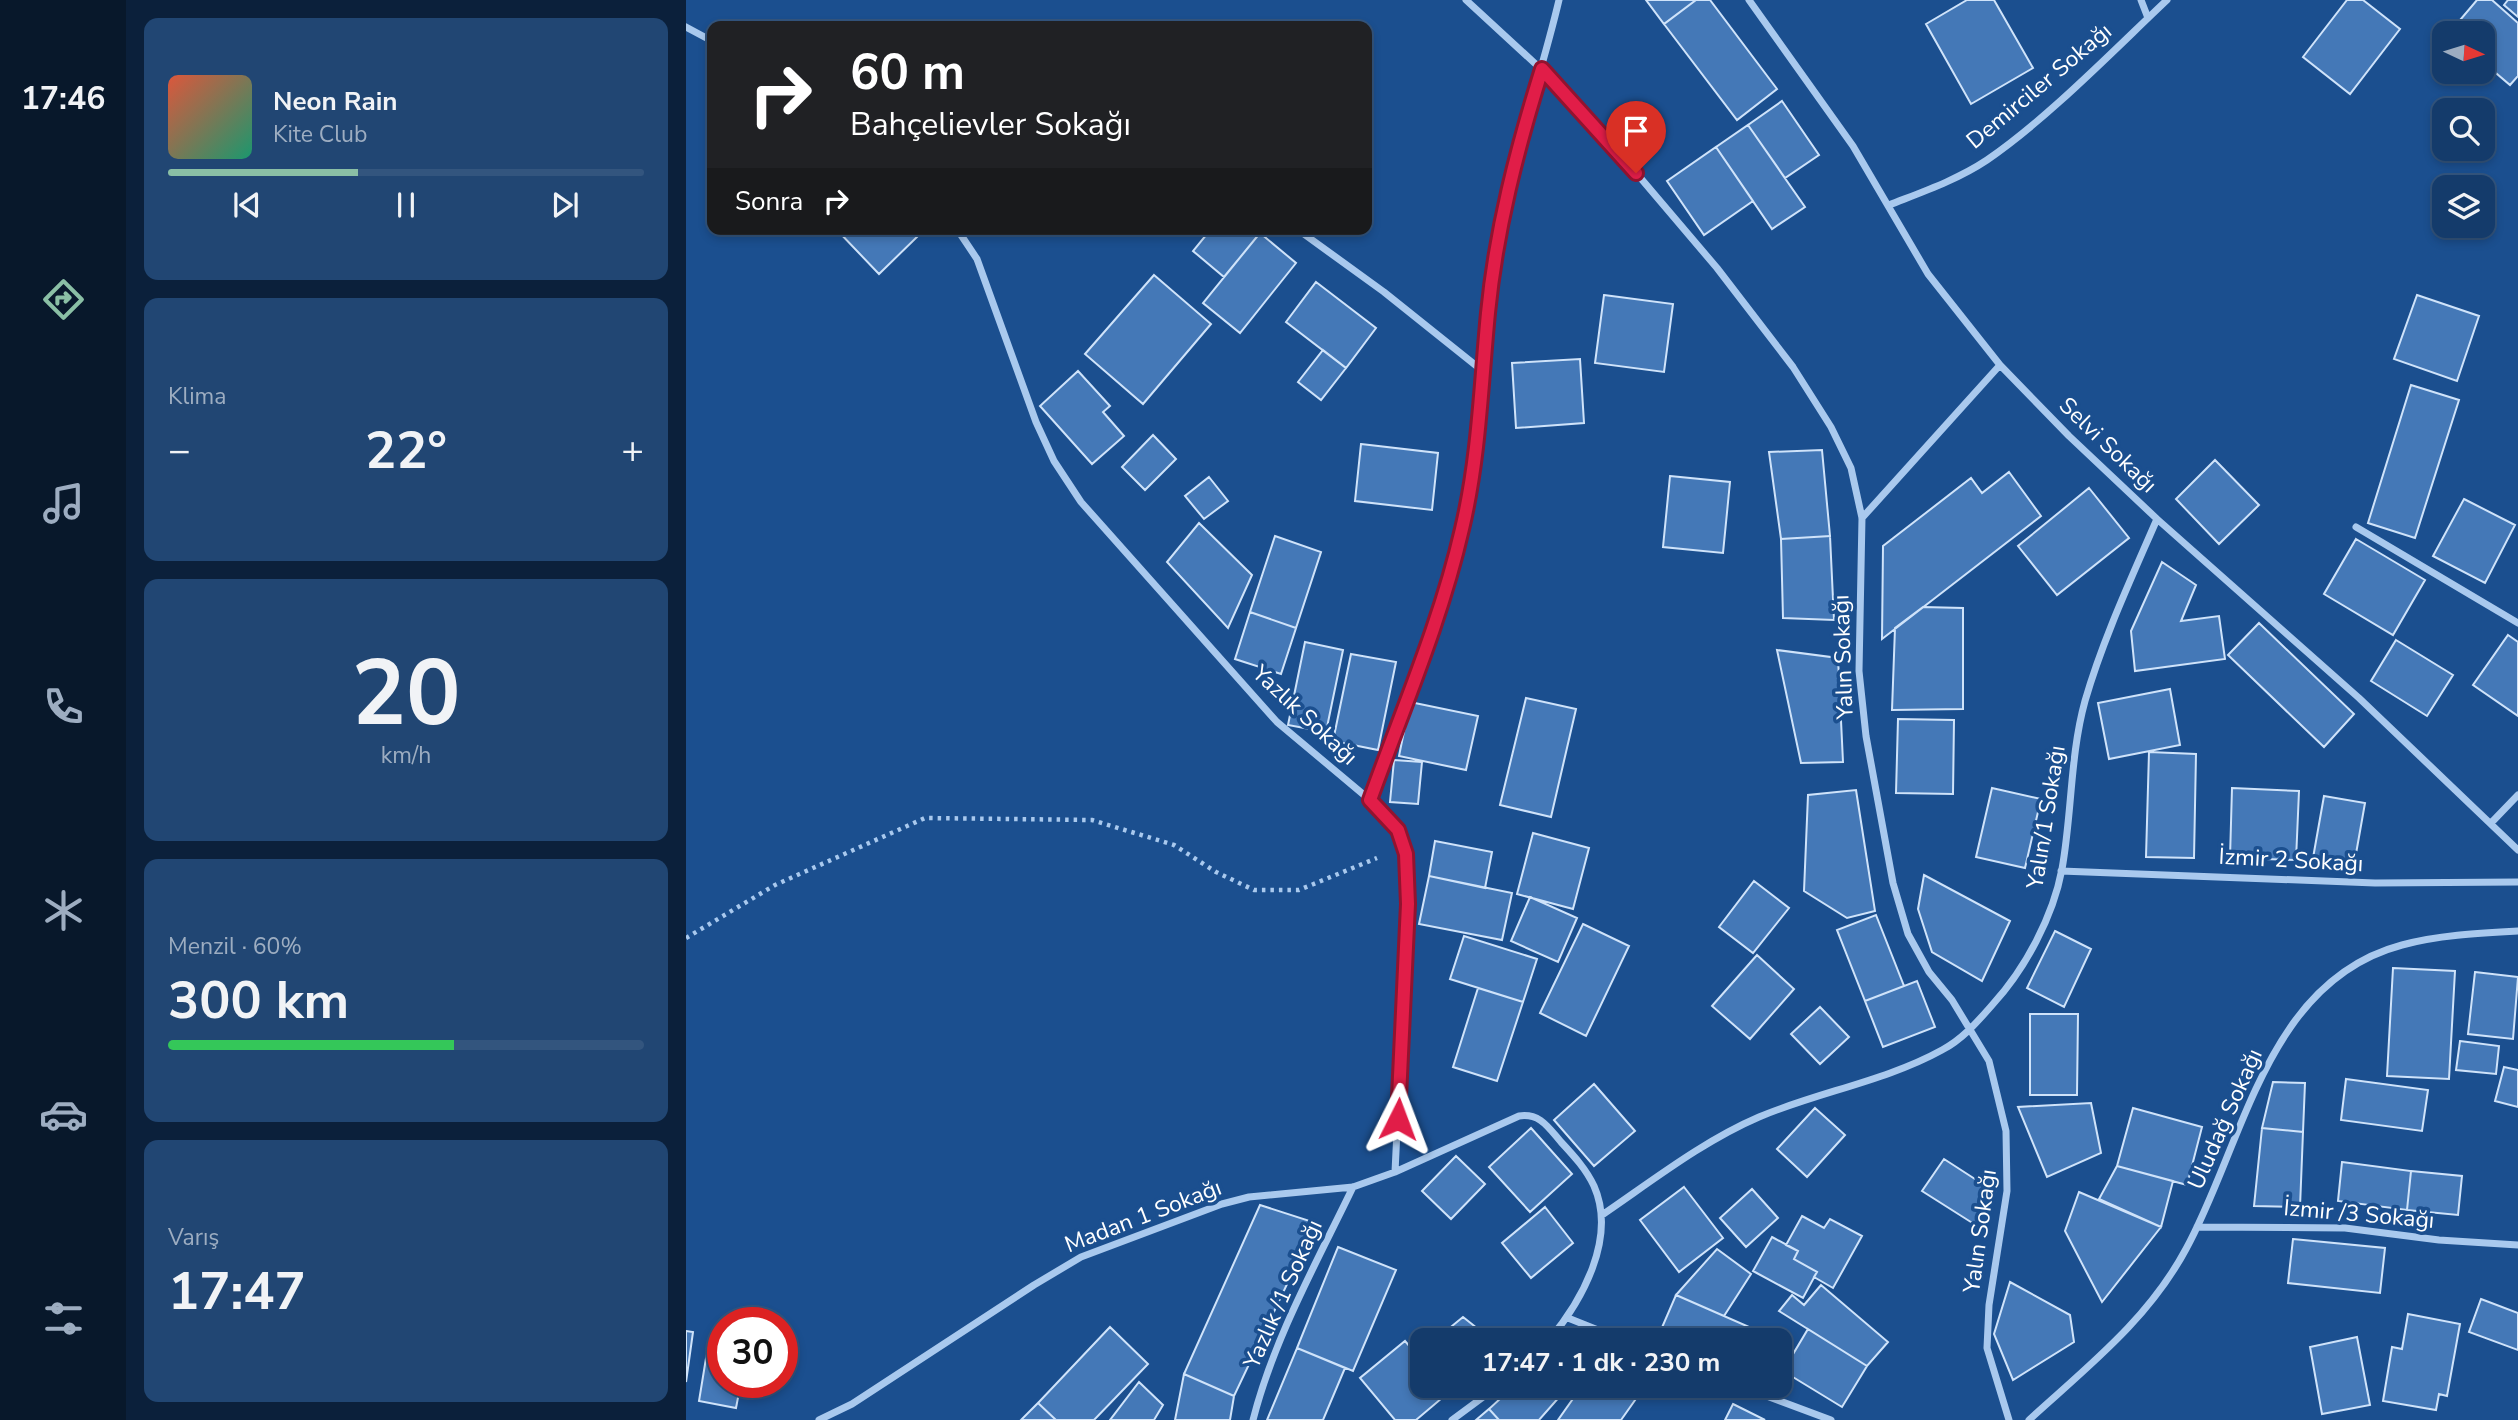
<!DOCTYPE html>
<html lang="tr">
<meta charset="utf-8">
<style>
body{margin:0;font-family:"Nunito Sans",sans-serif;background:#214673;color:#f1f3f6;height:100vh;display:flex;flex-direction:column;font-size:26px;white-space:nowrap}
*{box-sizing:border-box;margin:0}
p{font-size:23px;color:#9dadc1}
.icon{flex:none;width:38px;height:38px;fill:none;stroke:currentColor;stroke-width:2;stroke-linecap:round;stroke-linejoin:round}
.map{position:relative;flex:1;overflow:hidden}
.panel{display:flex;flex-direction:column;gap:18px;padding:18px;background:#0b203b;width:560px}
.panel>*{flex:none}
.hud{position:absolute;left:21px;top:21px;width:665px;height:214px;border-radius:14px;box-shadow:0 4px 10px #0003,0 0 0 2px #33557e;background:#202124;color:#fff;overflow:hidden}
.needle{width:46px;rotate:94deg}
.fabs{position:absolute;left:1746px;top:21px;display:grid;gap:14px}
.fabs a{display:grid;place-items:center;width:63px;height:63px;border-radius:14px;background:#143b6b;box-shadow:0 4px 10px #0003,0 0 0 2px #33557e;font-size:35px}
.speed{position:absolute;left:21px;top:1307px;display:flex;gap:14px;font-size:35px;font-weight:700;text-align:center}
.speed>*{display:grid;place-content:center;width:91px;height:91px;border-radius:50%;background:#143b6b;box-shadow:0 4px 10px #0003,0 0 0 2px #33557e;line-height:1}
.speed .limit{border:10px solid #d22;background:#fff;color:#111}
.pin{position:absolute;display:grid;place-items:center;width:60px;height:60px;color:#fff;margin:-72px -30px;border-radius:50% 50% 50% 0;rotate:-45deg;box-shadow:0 0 7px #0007}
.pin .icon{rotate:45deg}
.me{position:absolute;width:77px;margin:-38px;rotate:3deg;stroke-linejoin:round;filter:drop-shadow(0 0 5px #0008)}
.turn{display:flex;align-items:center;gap:24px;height:147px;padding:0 28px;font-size:32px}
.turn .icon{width:91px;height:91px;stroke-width:2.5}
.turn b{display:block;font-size:49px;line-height:60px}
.then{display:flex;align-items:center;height:66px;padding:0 28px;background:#0003;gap:14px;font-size:26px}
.big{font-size:52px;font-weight:700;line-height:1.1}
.panel .tile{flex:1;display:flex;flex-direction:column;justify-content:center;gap:10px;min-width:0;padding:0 24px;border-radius:14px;background:#214673}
.panel .dial{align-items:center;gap:0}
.dial b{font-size:91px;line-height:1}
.song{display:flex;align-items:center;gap:21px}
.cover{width:84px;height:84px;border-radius:10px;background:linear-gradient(135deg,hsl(10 70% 55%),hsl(160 70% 35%))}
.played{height:7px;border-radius:4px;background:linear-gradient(90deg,#8abfa5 40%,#33557e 40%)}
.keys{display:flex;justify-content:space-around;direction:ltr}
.heat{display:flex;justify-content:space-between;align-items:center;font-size:38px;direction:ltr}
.charge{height:10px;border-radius:5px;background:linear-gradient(90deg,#34c759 60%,#33557e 0)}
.trip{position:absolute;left:724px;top:1328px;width:382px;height:70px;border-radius:14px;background:#143b6b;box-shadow:0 4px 10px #0003,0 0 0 2px #33557e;font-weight:700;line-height:70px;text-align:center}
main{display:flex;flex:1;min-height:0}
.menu{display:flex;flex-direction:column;width:126px;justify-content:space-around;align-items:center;background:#08182b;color:#9dadc1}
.menu .icon{width:49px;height:49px}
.menu .current{color:#8abfa5}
.menu b{font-size:32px;color:#f1f3f6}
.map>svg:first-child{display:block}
</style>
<main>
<nav class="menu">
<b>17:46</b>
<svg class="icon current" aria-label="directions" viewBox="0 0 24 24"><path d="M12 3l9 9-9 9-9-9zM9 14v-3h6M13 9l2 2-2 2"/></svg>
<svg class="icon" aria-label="music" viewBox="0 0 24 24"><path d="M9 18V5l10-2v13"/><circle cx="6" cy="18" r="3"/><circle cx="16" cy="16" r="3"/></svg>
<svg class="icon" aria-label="phone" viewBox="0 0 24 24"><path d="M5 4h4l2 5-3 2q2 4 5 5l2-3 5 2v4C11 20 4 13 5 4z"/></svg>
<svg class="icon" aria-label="climate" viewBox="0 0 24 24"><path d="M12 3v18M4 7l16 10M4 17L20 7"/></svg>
<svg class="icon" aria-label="car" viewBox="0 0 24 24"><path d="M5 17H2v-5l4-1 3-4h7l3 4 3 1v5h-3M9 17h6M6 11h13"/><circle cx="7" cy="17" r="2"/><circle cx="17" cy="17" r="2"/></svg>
<svg class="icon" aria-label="filters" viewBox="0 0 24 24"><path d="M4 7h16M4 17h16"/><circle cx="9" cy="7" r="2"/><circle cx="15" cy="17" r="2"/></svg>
</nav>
<section class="panel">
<div class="tile">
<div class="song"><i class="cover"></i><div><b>Neon Rain</b><p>Kite Club</p></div></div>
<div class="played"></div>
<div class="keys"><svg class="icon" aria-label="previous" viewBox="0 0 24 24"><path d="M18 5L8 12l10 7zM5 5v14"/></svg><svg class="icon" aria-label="pause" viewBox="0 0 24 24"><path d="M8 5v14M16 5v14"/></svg><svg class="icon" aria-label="next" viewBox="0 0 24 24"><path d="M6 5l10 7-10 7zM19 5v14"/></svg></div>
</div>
<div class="tile"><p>Klima</p>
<div class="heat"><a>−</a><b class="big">22°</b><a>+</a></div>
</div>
<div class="tile dial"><b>20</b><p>km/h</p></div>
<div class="tile"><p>Menzil · 60%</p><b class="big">300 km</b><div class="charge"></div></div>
<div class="tile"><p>Varış</p><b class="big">17:47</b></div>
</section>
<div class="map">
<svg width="1832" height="1420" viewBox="0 0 1832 1420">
<rect width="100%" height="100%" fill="#1b4f8f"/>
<path fill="#4478b7" stroke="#cfe3fa" stroke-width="2" d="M960,0H1010L978,24Z
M1010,0H1024L1091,89L1051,120L978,24Z
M1281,0H1308L1347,68L1285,104L1240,24Z
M1661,0H1677L1714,29L1664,94L1617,57Z
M1791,0H1806L1832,23V76L1824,85L1797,62V33H1763Z
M1822,0H1832V17L1818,5Z
M1096,101L1133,155L1099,178L1062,125Z
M1062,125L1119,207L1086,229L1030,147Z
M1030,147L1067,201L1018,235L981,181Z
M150,229H227L233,235L193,274Z
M525,229H570L574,233L538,277L507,251Z
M574,233L610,263L554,333L517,303Z
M468,275L525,324L457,404L399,354Z
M630,282L690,328L660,368L600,322Z
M918,295L987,304L978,372L909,363Z
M1731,295L1793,316L1771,381L1708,359Z
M637,350L660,368L635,400L612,382Z
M894,359L898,423L830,428L826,363Z
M392,371L424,406L417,412L438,436L406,464L354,406Z
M1725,385L1773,400L1729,538L1682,523Z
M467,435L490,459L459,490L436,467Z
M675,444L752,453L746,510L669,501Z
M1136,450L1144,536L1095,539L1083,452Z
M1529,460L1573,505L1533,544L1490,499Z
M1323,472L1355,516L1196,639L1197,546L1285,478L1296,493Z
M984,476L1044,482L1037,553L977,547Z
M523,477L542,501L518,519L499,496Z
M1403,488L1443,538L1371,595L1332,546Z
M1778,499L1829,525L1799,583L1747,556Z
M513,523L566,575L542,628L481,562Z
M589,536L635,552L610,628L564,612Z
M1144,536L1148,620L1097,618L1095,539Z
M1670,539L1739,580L1707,635L1638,594Z
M1476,562L1510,585L1495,621L1533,616L1539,659L1449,671L1445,631Z
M1237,607L1277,608V709L1206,710L1209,628Z
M564,612L610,628L595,674L549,659Z
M1573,623L1668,714L1638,747L1542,655Z
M1822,635L1832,642V716L1787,685Z
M1710,640L1767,675L1741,716L1685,681Z
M619,642L657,650L640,732L602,725Z
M1091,650L1152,658L1157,762L1115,763Z
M665,654L710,662L692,750L647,741Z
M1484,689L1494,745L1423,759L1412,703Z
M840,698L890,709L865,817L814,805Z
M724,702L792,716L780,770L713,756Z
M1212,719L1268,720L1267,794L1210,793Z
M1463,752L1510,754L1508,858L1460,857Z
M708,760L736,762L732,804L704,802Z
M1306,788L1355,799L1339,868L1290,857Z
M1546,788L1613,791L1610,860L1544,858Z
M1170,790L1189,911L1161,918L1118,891L1122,795Z
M1638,796L1679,803L1668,865L1627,858Z
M847,833L903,848L887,909L831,894Z
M749,841L806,852L799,888L743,876Z
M1238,875L1324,921L1296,981L1246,952L1232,909Z
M743,876L826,893L816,940L733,924Z
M1068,881L1103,908L1067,953L1033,927Z
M844,897L891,918L872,962L825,941Z
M1190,915L1218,986L1179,1001L1151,930Z
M897,924L943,946L900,1036L854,1013Z
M1369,931L1405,949L1378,1007L1341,988Z
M778,936L851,959L837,1002L764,979Z
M1071,955L1108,989L1064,1039L1026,1006Z
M1707,968L1769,971L1763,1079L1701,1076Z
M1789,972L1832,977L1827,1039L1782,1034Z
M1231,981L1249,1027L1197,1047L1179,1001Z
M792,988L837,1002L811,1081L767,1067Z
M1134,1007L1163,1037L1134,1064L1105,1034Z
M1344,1014H1392L1391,1095H1344Z
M1774,1041L1813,1046L1810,1074L1770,1070Z
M1818,1067L1832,1070V1107L1809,1101Z
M1660,1079L1742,1090L1736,1131L1655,1120Z
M1587,1082L1619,1083L1617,1132L1576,1128Z
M908,1084L949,1131L908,1166L868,1120Z
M1405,1103L1415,1153L1361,1177L1332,1107Z
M1129,1108L1159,1135L1121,1177L1091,1149Z
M1447,1108L1516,1127L1501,1185L1431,1166Z
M845,1128L886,1174L844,1212L803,1167Z
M1576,1128L1617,1132L1614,1207L1568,1206Z
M770,1156L799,1184L765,1219L736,1191Z
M1258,1159L1309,1192L1288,1224L1236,1191Z
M1656,1162L1725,1171L1721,1210L1652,1201Z
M1431,1166L1487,1181L1475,1227L1413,1199Z
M1725,1171L1776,1176L1772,1215L1721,1210Z
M998,1187L1037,1238L993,1272L954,1220Z
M1066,1189L1092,1218L1060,1247L1034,1218Z
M1393,1192L1475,1227L1416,1302L1379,1231Z
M574,1205L630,1223L548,1396L498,1374Z
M859,1207L887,1243L845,1278L816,1243Z
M1116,1216L1138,1228L1144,1219L1176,1236L1147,1288L1128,1277L1131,1272L1108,1259L1112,1251L1100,1245Z
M1086,1237L1112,1251L1108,1259L1131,1272L1117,1298L1067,1271Z
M1607,1239L1699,1248L1694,1293L1602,1283Z
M652,1247L710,1270L667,1371L611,1348Z
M1031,1249L1065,1274L1038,1316L990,1295Z
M1324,1282L1384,1315L1388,1342L1327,1380L1308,1334Z
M1135,1285L1202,1342L1181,1366L1093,1311L1106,1295L1118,1305Z
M990,1295L1070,1330L1066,1340L971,1339Z
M1795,1299L1832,1313V1350L1783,1332Z
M1722,1314L1774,1324L1761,1396L1753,1394L1750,1410L1697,1401L1706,1347L1716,1349Z
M777,1317L806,1340H749Z
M424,1327L462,1364L408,1420H370L352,1403Z
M1122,1329L1181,1366L1156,1407L1097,1371Z
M0,1331L7,1332L0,1382Z
M1671,1337L1684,1405L1636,1414L1624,1347Z
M719,1341L737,1362V1386H756L762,1393L730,1420H709L674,1378Z
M22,1346L37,1349V1382H55L50,1408L13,1401Z
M611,1348L659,1368L637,1420H581Z
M498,1374L548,1396L544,1420H489Z
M453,1382L477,1405L468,1420H424Z
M756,1386H771L762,1393Z
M828,1386H883L853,1420H813L803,1409Z
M896,1386H959L935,1420H872Z
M352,1403L370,1420H335Z
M1047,1404L1079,1420H1039Z
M803,1409L813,1420H790Z"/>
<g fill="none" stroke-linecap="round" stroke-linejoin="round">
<path stroke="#a9c9ee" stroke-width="4.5" stroke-dasharray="3.5 5" stroke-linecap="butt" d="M0,938L89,885L239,818L406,820L488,845L530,872L568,890H613L691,858"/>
<path stroke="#a9c9ee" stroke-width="7" d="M780,0L855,69L918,135L1031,268L1107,367L1145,427L1165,468L1176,518L1173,671L1180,736L1207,883L1222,934L1243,972L1266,1000L1303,1061L1320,1131L1321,1191L1303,1305L1301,1348L1323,1420
M1063,0L1167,146L1242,274L1314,365L1383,436L1471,519L1673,698L1832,850
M1455,0L1462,18
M0,27L26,41
M1203,205C1236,192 1271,180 1301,160C1361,119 1427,51 1481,0
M271,229L291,259L350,422L368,461L395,502L591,722L684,800L712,830L720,854L722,904L709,1172L833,1116C854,1113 862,1127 875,1142C888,1156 900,1169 908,1186C931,1238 896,1301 863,1340
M611,229L698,292L798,372
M1176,518L1314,365
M1670,527L1832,623
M684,800C716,711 754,622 776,530C800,432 797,330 814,231C827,152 855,77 873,0
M1805,823L1832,795
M1375,871L1689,883L1832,882
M916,1215C966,1181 1017,1141 1073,1117C1132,1092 1200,1081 1256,1050C1277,1039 1292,1021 1307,1004C1339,969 1367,917 1376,869C1386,814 1384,755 1399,701C1417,639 1445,579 1471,519
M1511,1227L1659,1228L1753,1240L1832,1245
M882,1318L937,1340
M1054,1386L1145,1420
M133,1420L166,1404L348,1285L395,1257L536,1204L563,1197L667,1187L709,1172
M567,1420C588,1338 631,1262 667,1187
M766,1420L812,1386
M1343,1420C1401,1367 1462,1320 1500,1249C1558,1143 1580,981 1716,945C1752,935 1795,933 1832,931"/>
</g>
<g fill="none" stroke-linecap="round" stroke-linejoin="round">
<defs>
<path id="route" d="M712,1119L722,904L720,854L712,830L684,800C716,711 755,621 776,529C793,458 795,385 802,313C810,230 831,149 856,69L950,173"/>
</defs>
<use href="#route" stroke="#92132f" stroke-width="18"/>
<use href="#route" stroke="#e11d48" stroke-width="12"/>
</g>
<g text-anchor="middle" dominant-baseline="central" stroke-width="7" stroke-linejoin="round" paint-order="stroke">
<g font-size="23" fill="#fff" stroke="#1b4f8f">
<text transform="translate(1353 86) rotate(-40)">Demirciler Sokağı</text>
<text transform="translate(1422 445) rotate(44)">Selvi Sokağı</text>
<text transform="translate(1157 657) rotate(-92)">Yalın Sokağı</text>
<text transform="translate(619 715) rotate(43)">Yazlık Sokağı</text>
<text transform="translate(1360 817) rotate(-81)">Yalın/1 Sokağı</text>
<text transform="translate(1605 860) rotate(3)">İzmir 2 Sokağı</text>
<text transform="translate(1539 1119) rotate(-66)">Uludağ Sokağı</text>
<text transform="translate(1673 1214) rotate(5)">İzmir /3 Sokağı</text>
<text transform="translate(457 1216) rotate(-21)">Madan 1 Sokağı</text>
<text transform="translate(1294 1231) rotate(-82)">Yalın Sokağı</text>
<text transform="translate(597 1294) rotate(-66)">Yazlık /1 Sokağı</text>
</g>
</g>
</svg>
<div class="fabs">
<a><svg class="needle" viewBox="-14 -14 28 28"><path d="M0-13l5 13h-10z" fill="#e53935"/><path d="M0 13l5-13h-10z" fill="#9dadc1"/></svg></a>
<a><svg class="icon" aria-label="search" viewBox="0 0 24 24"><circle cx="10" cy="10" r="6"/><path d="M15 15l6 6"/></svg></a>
<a><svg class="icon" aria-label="layers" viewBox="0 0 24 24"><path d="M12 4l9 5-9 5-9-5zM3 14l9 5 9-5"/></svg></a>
</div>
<div class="speed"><div class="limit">30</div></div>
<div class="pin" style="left:950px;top:173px;background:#d93025"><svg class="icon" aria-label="arrive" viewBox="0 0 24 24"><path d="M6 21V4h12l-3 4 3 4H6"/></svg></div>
<svg class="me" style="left:712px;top:1119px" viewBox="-20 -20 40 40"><path d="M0-17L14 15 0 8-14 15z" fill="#e11d48" stroke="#fff" stroke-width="4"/></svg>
<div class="trip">17:47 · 1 dk · 230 m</div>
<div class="hud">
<div class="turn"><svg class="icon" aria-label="right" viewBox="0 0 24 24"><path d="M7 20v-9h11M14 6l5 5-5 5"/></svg><div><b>60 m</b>Bahçelievler Sokağı</div></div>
<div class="then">Sonra<svg class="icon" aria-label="right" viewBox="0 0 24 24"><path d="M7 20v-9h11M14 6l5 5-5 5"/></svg></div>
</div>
</div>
</main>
